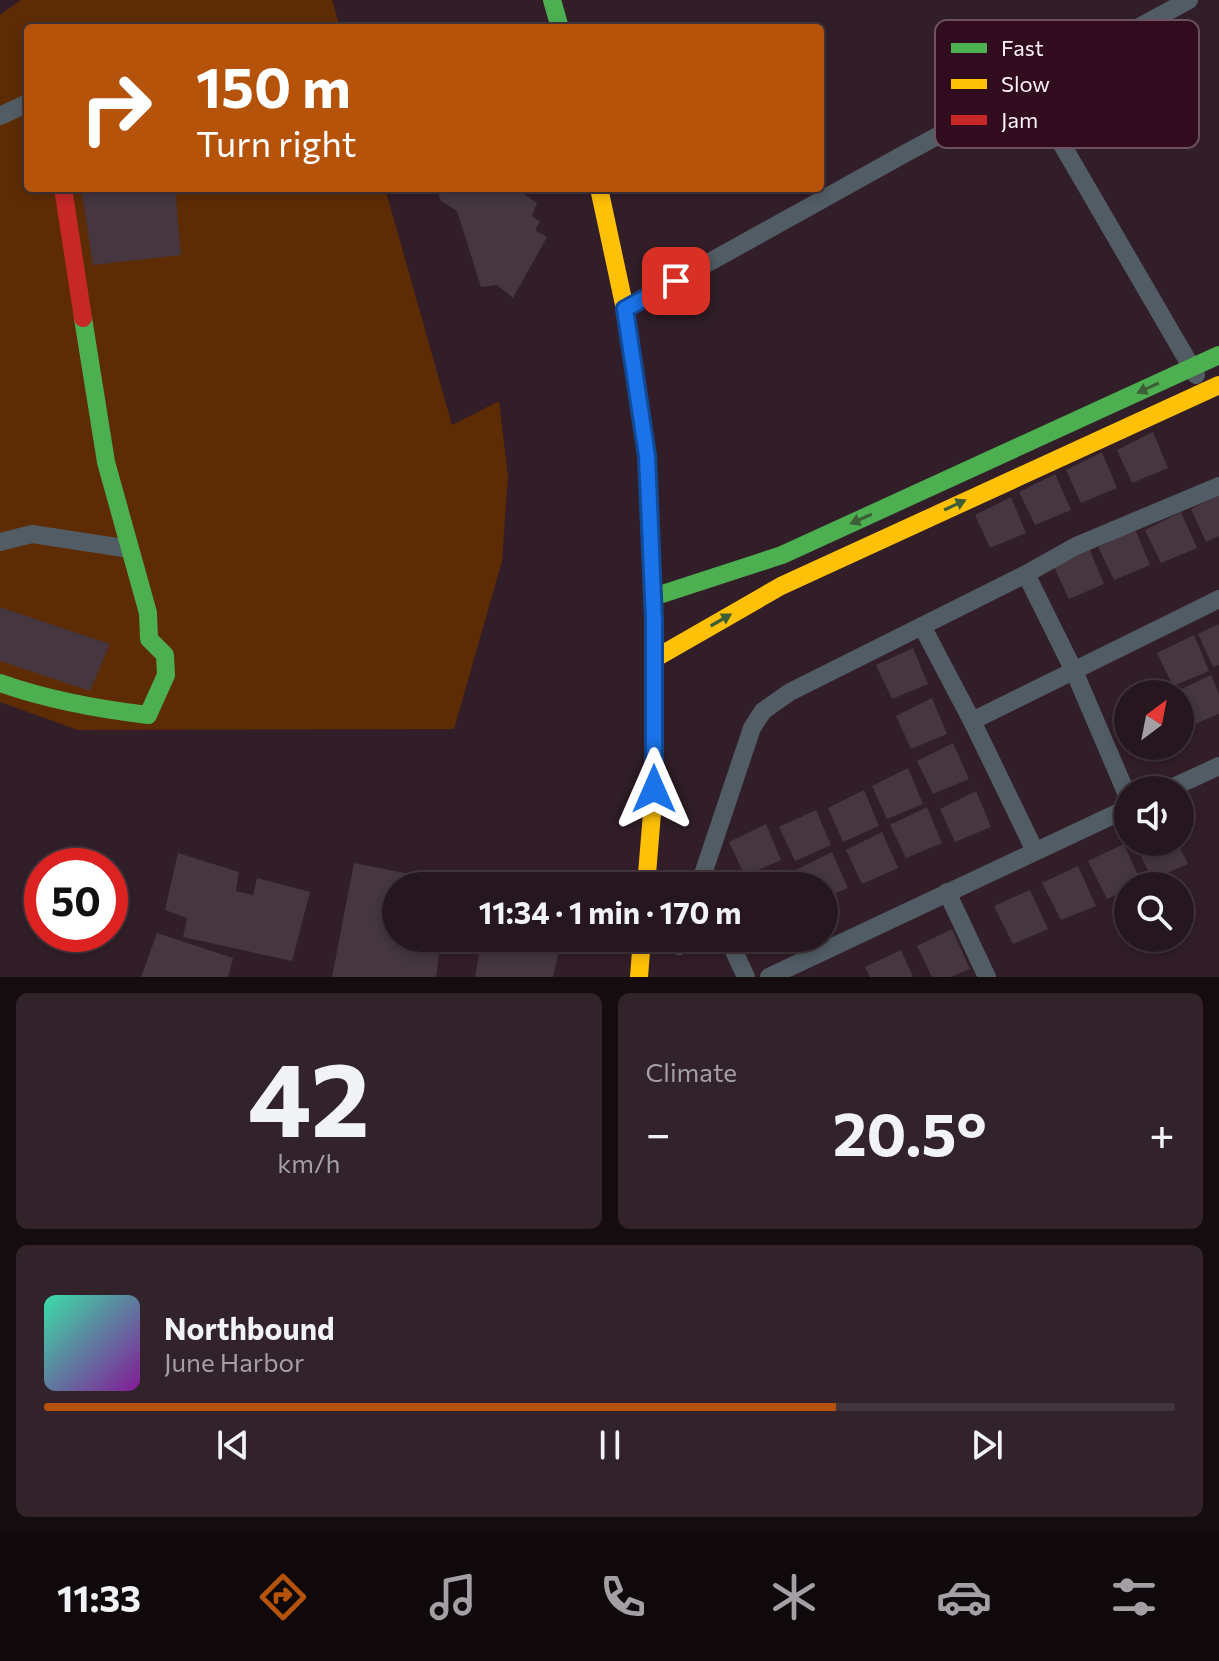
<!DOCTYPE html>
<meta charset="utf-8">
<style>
body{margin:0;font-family:Commissioner,sans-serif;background:#32232b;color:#f1f3f6;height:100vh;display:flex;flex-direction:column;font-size:30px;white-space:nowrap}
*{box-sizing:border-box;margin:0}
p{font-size:26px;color:#a49fa4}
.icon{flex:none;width:44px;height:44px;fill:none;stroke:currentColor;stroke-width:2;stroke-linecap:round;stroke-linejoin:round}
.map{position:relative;height:977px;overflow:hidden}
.drawer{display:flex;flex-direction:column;gap:16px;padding:16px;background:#150c10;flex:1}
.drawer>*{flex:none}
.guide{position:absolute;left:24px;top:24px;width:800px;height:168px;border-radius:8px;box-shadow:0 4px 12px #0003,0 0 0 2px #42353c;background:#b45309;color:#fff;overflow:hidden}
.needle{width:52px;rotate:32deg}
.tools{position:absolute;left:1114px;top:680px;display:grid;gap:16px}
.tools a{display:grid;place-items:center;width:80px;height:80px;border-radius:50%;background:#26161e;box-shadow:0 4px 12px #0003,0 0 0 2px #42353c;font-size:40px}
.speed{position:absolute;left:24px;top:848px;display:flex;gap:16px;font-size:40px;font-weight:700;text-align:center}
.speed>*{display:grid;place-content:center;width:104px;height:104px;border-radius:50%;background:#26161e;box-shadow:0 4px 12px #0003,0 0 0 2px #42353c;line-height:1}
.speed .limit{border:12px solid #d22;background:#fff;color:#111}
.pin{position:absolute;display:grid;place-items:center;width:68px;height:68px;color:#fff;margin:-34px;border-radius:16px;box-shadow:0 4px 12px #0006}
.me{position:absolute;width:88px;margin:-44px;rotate:0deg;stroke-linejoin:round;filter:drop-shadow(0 0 6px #0008)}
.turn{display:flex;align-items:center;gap:28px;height:168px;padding:0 40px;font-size:36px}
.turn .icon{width:104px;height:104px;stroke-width:2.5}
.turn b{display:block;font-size:56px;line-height:68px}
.big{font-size:60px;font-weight:700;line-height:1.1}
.drawer .card{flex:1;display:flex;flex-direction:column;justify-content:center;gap:12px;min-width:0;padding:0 28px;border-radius:12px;background:#32232b}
.drawer .dial{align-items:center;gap:0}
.dial b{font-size:104px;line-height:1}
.song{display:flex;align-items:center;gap:24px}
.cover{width:96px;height:96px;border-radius:12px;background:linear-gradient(135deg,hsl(160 70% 55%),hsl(290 70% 35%))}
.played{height:8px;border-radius:4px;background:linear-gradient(90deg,#b45309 70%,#42353c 70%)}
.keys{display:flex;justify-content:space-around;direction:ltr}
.heat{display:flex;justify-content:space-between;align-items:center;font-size:44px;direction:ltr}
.drawer .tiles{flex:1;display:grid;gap:16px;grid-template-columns:1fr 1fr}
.card:last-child{grid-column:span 2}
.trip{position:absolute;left:382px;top:872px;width:456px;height:80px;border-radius:40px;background:#26161e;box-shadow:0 4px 12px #0003,0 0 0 2px #42353c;font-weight:700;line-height:80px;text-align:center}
.tab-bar{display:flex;height:128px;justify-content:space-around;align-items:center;background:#0f090c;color:#a49fa4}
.tab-bar .icon{width:56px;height:56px}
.tab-bar .selected{color:#b45309}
.tab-bar b{font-size:36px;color:#f1f3f6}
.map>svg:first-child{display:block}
</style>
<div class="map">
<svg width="1219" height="977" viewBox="0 0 1219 977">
<rect width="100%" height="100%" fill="#321e28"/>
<path fill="#5d2c05" d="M21,0H332L340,28H28V188H385L452,425L499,401L508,476L502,561L454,729L78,730L0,702V15Z"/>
<path fill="#45363f" d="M81,188H175L181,255L93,265Z
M436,188H515L537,203L532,216L540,222L535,230L547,237L513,298L497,285L481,287L457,211L441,201Z
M1153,432L1168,468L1132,483L1117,450Z
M1102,452L1117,488L1081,503L1066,470Z
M1055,474L1071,510L1035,525L1019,492Z
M1219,495V536L1206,542L1191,509Z
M1011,497L1026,533L990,548L975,515Z
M1181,512L1197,548L1161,563L1145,530Z
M1135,529L1150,565L1114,580L1098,547Z
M1089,548L1104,584L1069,599L1053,565Z
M0,607L110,644L90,691L0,661Z
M1219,624V665L1213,667L1198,634Z
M1194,635L1209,671L1173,686L1157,653Z
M913,648L928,684L892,699L876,665Z
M1211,675L1219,694V714L1190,726L1180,705V694H1171Z
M932,698L947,734L911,749L896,716Z
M953,743L969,779L933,794L917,761Z
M908,768L923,804L887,819L872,786Z
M864,790L879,826L843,842L828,808Z
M976,791L991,827L955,842L940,809Z
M927,807L942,843L906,858L890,825Z
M816,810L831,845L795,861L779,827Z
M766,824L781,860L745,876L729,842Z
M882,832L898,868L862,884L846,850Z
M1134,842H1177L1188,864L1152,879Z
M1124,844L1142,884L1128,886V890L1107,899L1088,861Z
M832,852L848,888L824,898V886H803L796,870Z
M178,853L239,872L236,891L253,895L257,878L310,892L292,961L183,937L187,918L165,910Z
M354,863L450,882L449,886H396V938H441L436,977H332Z
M1078,866L1096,906L1061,920L1042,883Z
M786,869L793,886H750Z
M1030,890L1048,929L1013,944L994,906Z
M952,929L970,969L951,977H932L917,946Z
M157,933L233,958L228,977H141Z
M482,938H562L553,977H475Z
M901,950L913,977H870L865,967Z"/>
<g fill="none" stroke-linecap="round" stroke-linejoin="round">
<path stroke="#525c64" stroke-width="18" d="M1028,86L1196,375
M0,116L28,103
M625,309L906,153L1189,0
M0,542L32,534L130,549
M1026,574L1074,671L1128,797
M922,626L972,721
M1167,790L1219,766
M1035,851L972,721L1219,599
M699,886L752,728L763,711L790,692L1026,574L1076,546L1219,486
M947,892L987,977
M728,938L746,977
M679,946L682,938
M769,977L1128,808"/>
<path stroke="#4caf50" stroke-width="18" d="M552,0L560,28
M653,597L782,555L1219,355
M0,683C48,700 97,709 148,715L166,675L165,655L149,639L148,613L106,462L83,318"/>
<path stroke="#ffc107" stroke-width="18" d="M599,188L625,309L647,456L654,621V789L646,886
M654,659L781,586L1219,385
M639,977L642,938"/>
<path stroke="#c62828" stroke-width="18" d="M63,188L83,318"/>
</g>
<defs><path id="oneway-solid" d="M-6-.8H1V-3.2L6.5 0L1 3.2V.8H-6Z" transform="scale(2)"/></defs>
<g fill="#3e5e37">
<use href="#oneway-solid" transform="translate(1148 388) rotate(155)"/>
<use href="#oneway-solid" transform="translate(955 505) rotate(-25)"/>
<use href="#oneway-solid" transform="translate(861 519) rotate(156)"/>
<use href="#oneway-solid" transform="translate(721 620) rotate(-30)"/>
</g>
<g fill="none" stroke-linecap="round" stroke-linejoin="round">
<defs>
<path id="route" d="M654,789V621L647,456L625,309L676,281"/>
</defs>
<use href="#route" stroke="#114b97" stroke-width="20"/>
<use href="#route" stroke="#1a73e8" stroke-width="14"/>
</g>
<rect x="935" y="20" width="264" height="128" rx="12" fill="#300c1e" stroke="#6d515f" stroke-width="2"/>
<rect x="951" y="43" width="36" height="10" fill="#4caf50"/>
<rect x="951" y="79" width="36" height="10" fill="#ffc107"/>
<rect x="951" y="115" width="36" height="10" fill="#c62828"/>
<g font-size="22" fill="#fcf2f6">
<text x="1001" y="56">Fast</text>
<text x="1001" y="92">Slow</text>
<text x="1001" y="128">Jam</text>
</g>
</svg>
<div class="tools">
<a><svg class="needle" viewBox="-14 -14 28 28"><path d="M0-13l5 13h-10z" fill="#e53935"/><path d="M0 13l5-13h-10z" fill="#a49fa4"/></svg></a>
<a><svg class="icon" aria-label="sound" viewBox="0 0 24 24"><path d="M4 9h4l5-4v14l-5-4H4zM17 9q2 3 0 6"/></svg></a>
<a><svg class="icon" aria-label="search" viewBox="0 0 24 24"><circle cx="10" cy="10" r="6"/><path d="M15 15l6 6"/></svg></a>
</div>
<div class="speed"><div class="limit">50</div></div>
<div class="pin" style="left:676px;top:281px;background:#d93025"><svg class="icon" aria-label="arrive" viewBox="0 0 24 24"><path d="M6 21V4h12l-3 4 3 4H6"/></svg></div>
<svg class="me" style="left:654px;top:789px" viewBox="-20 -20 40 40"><path d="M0-17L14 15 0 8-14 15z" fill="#1a73e8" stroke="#fff" stroke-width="4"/></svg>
<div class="trip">11:34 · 1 min · 170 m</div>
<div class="guide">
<div class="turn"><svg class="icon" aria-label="right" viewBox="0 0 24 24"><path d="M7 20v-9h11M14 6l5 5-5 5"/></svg><div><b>150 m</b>Turn right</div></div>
</div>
</div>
<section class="drawer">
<div class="tiles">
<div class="card dial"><b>42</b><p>km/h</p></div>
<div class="card"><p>Climate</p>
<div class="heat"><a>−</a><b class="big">20.5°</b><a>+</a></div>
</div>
<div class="card">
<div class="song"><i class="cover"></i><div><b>Northbound</b><p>June Harbor</p></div></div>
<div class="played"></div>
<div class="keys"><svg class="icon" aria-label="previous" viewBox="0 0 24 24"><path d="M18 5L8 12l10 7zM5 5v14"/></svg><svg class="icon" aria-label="pause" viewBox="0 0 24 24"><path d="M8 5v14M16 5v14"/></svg><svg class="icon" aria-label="next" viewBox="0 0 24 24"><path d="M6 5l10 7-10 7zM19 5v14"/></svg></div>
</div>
</div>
</section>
<nav class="tab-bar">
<b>11:33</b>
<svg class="icon selected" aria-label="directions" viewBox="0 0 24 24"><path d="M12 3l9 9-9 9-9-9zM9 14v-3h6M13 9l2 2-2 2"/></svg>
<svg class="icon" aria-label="music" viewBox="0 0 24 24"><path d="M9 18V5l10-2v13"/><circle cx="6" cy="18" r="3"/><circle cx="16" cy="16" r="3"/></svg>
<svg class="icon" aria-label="phone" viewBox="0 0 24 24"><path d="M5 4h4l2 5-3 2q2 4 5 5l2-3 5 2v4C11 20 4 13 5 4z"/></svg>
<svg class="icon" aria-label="climate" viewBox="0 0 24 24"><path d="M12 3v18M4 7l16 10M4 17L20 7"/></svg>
<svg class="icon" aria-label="car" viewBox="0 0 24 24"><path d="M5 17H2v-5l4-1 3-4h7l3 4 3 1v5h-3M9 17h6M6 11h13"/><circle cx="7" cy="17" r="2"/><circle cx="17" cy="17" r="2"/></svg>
<svg class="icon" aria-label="filters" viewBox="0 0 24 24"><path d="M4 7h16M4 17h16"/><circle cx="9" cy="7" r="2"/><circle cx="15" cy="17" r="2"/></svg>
</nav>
